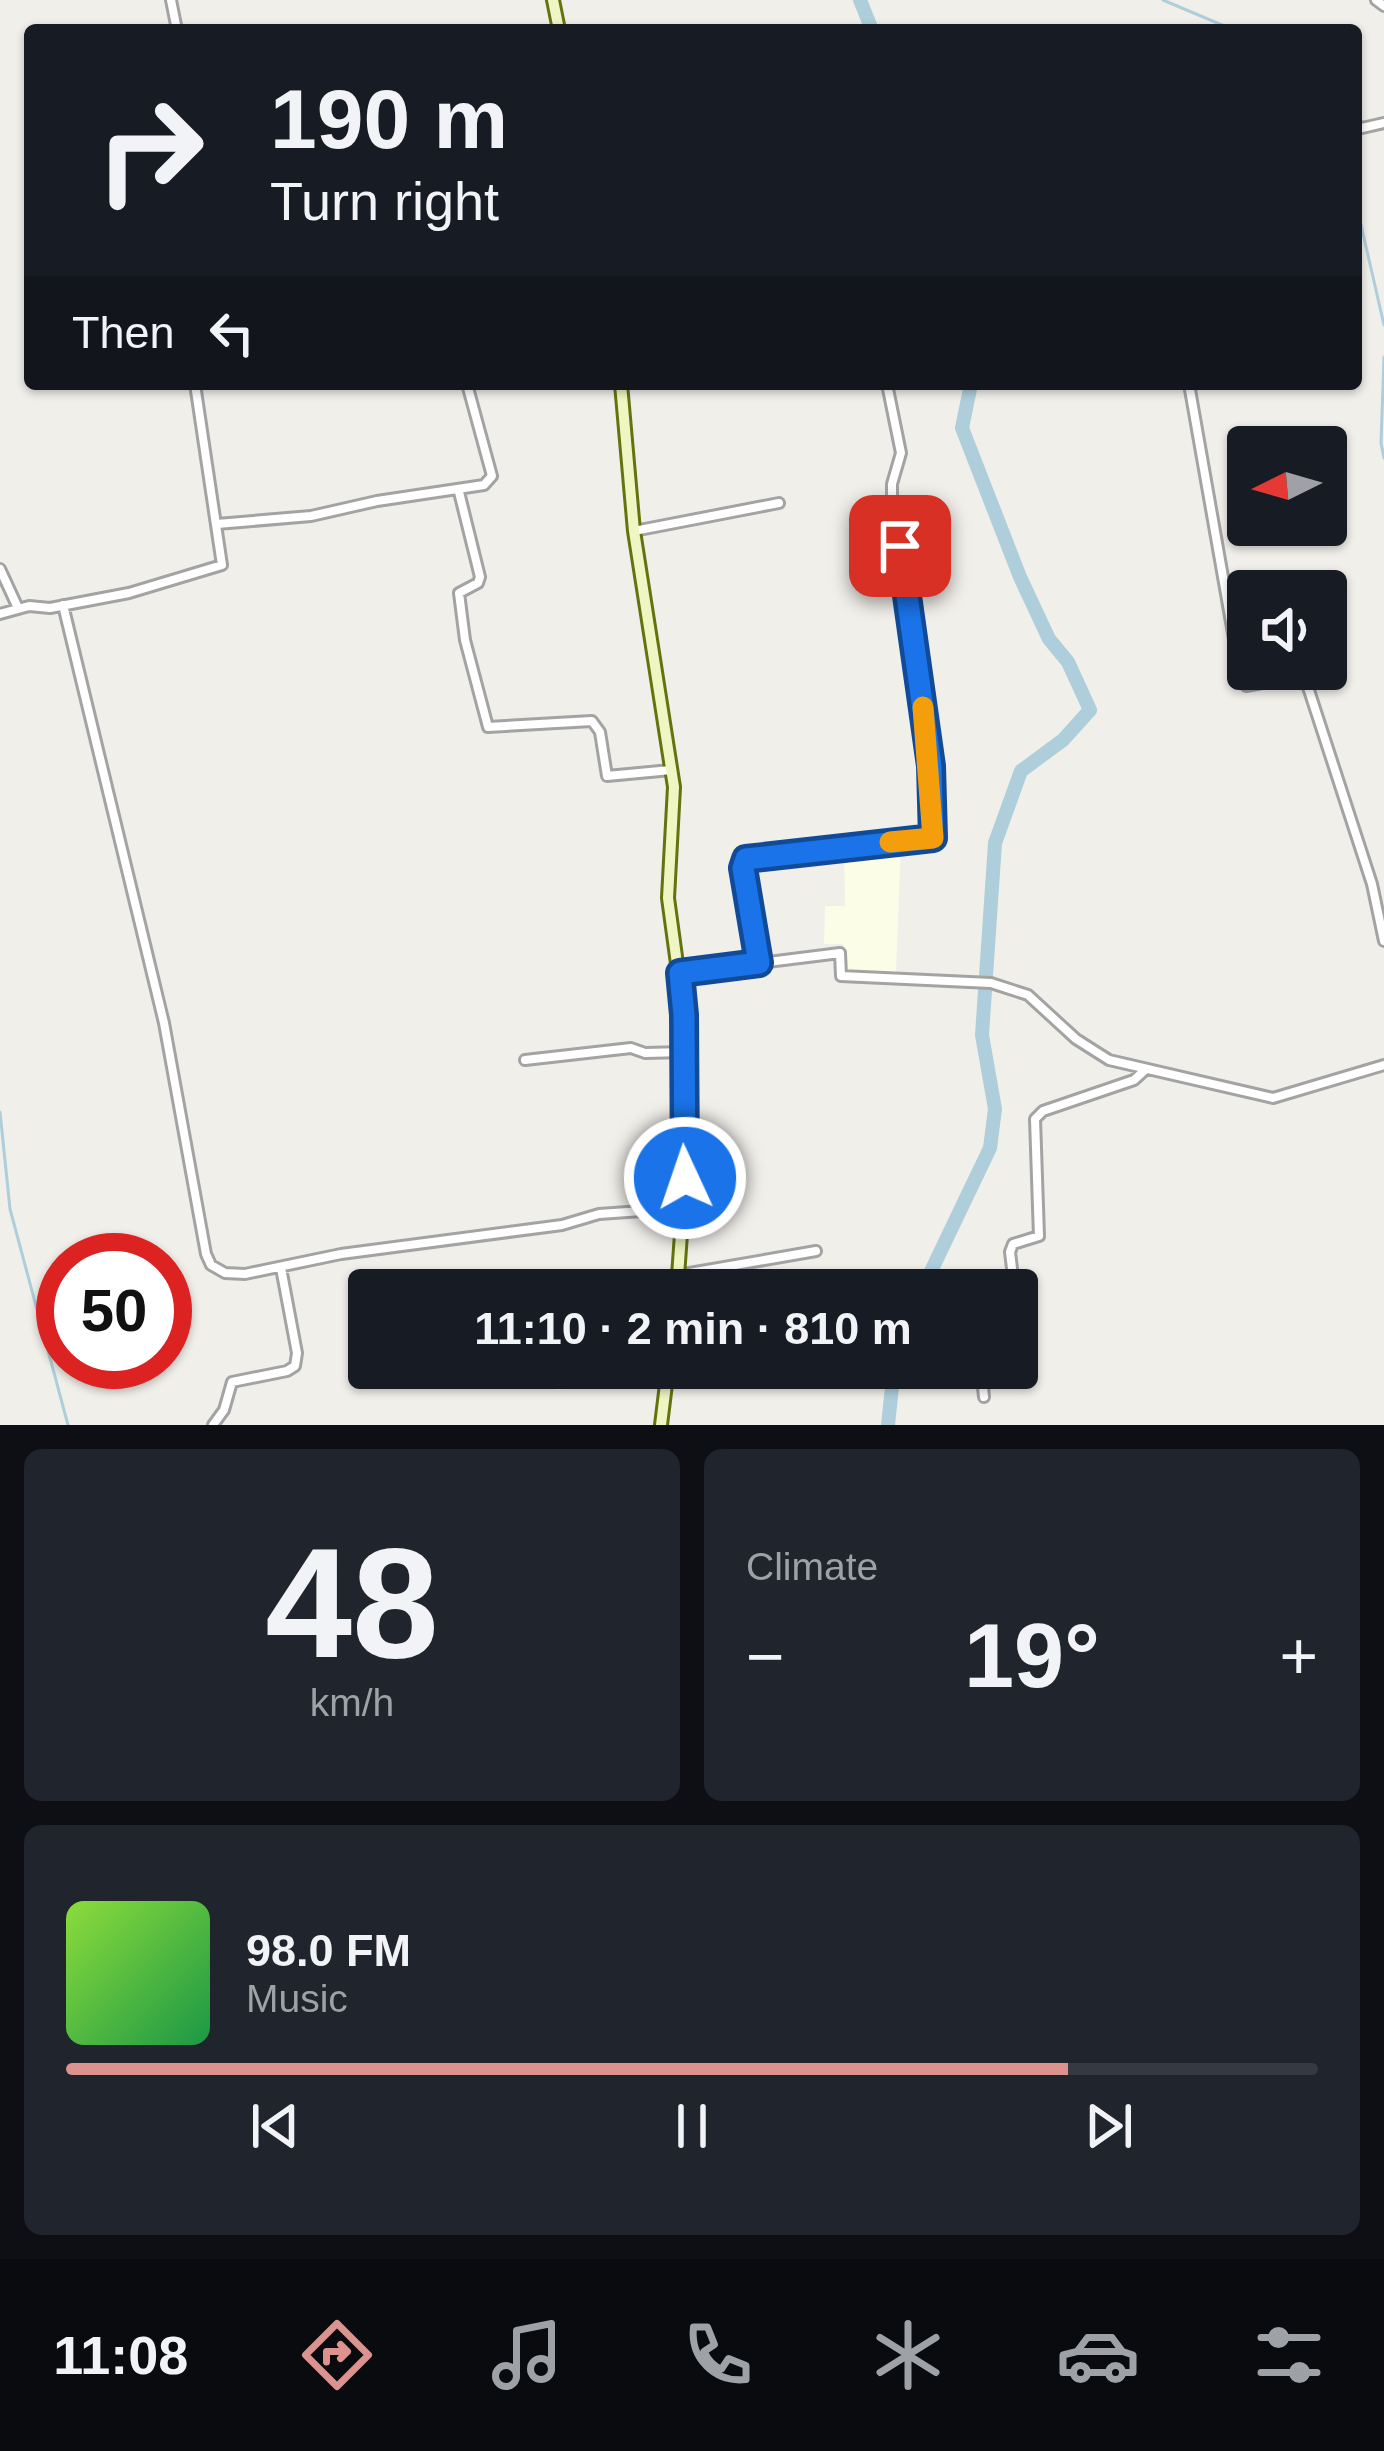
<!DOCTYPE html>
<meta charset="utf-8">
<style>
body{margin:0;font-family:Helvetica,sans-serif;background:#20242c;color:#f1f3f6;height:100vh;display:flex;flex-direction:column;font-size:45px;white-space:nowrap}
*{box-sizing:border-box;margin:0}
p{font-size:39px;color:#9ea1a6}
.icon{flex:none;width:66px;height:66px;fill:none;stroke:currentColor;stroke-width:2;stroke-linecap:round;stroke-linejoin:round}
.map{position:relative;height:1425px;overflow:hidden}
.details{display:flex;flex-direction:column;gap:24px;padding:24px;background:#0d0f14;flex:1}
.details>*{flex:none}
.hud{position:absolute;left:24px;top:24px;width:1338px;height:366px;border-radius:12px;box-shadow:0 3px 9px #0004;background:#171b24;color:#f1f3f6;overflow:hidden}
.needle{width:78px;rotate:265deg}
.fabs{position:absolute;left:1227px;top:426px;display:grid;gap:24px}
.fabs a{display:grid;place-items:center;width:120px;height:120px;border-radius:12px;background:#171b24;box-shadow:0 3px 9px #0004;font-size:60px}
.speed{position:absolute;left:36px;top:1233px;display:flex;gap:24px;font-size:60px;font-weight:700;text-align:center}
.speed>*{display:grid;place-content:center;width:156px;height:156px;border-radius:50%;background:#171b24;box-shadow:0 3px 9px #0004;line-height:1}
.speed .limit{border:18px solid #d22;background:#fff;color:#111}
.pin{position:absolute;display:grid;place-items:center;width:102px;height:102px;color:#fff;margin:-51px;border-radius:24px;box-shadow:0 6px 18px #0006}
.me{position:absolute;width:132px;margin:-66px;rotate:357deg;stroke-linejoin:round;filter:drop-shadow(0 0 9px #0008)}
.turn{display:flex;align-items:center;gap:42px;height:252px;padding:0 48px;font-size:54px}
.turn .icon{width:156px;height:156px;stroke-width:2.5}
.turn b{display:block;font-size:84px;line-height:102px}
.then{display:flex;align-items:center;height:114px;padding:0 48px;background:#0003;gap:24px;font-size:45px}
.big{font-size:90px;font-weight:800;line-height:1.1}
.details .widget{flex:1;display:flex;flex-direction:column;justify-content:center;gap:18px;min-width:0;padding:0 42px;border-radius:18px;background:#20242c}
.details .dial{align-items:center;gap:0}
.dial b{font-size:156px;line-height:1}
.song{display:flex;align-items:center;gap:36px}
.cover{width:144px;height:144px;border-radius:18px;background:linear-gradient(135deg,hsl(90 70% 55%),hsl(140 70% 35%))}
.played{height:12px;border-radius:6px;background:linear-gradient(90deg,#dc928f 80%,#363941 80%)}
.keys{display:flex;justify-content:space-around;direction:ltr}
.heat{display:flex;justify-content:space-between;align-items:center;font-size:66px;direction:ltr}
.details .tiles{flex:1;display:grid;gap:24px;grid-template-columns:1fr 1fr}
.widget:last-child{grid-column:span 2}
.trip{position:absolute;left:348px;top:1269px;width:690px;height:120px;border-radius:12px;background:#171b24;box-shadow:0 3px 9px #0004;font-weight:800;line-height:120px;text-align:center}
.tabs{display:flex;height:192px;justify-content:space-around;align-items:center;background:#090b0e;color:#9ea1a6}
.tabs .icon{width:84px;height:84px}
.tabs .selected{color:#dc928f}
.tabs b{font-size:54px;color:#f1f3f6}
.map>svg:first-child{display:block}
</style>
<div class="map">
<svg width="1384" height="1425" viewBox="0 0 1384 1425">
<rect width="100%" height="100%" fill="#f1efea"/>
<path fill="#fcfde7" d="M901,845L896,972L843,973V944H824L825,906H845L844,848Z
M586,1273L630,1280L629,1290H584Z
M557,1368H618L616,1385L555,1390Z"/>
<g fill="none" stroke-linecap="round" stroke-linejoin="round">
<path stroke="#aecedb" stroke-width="3" d="M1163,0L1234,30
M1356,203L1384,325
M1384,357L1381,443L1384,458
M0,1112L10,1209L68,1425"/>
<path stroke="#aecedb" stroke-width="14" d="M860,0L872,30
M922,1290L990,1148L995,1109L982,1035L995,843L1021,771L1063,740L1090,710L1068,662L1049,639L1020,577L962,428L971,384
M888,1425L894,1368"/>
<defs>
<path id="street" d="M171,0L177,30
M1376,0L1384,6
M1356,125L1362,128L1384,123
M1189,384L1241,679L1246,686L1297,677L1306,681L1372,884L1384,941
M459,492L480,577L478,583L459,593L465,640L488,727L592,721L600,732L607,776L671,770
M217,524L311,516L377,501L484,485L492,476L467,384
M634,531L779,503
M0,569L18,608
M63,605L164,1023L206,1254L211,1265L225,1273L245,1274L341,1254L562,1225L599,1214L685,1208
M0,614L29,606L50,608L129,593L222,565L195,384
M759,963L743,868L746,859L927,840L933,839L935,832L915,640L892,499V484L901,453L887,384
M680,973L840,953L841,976L991,983L1028,995L1076,1039L1109,1060L1273,1098L1384,1065
M525,1060L631,1048L645,1053L684,1052
M678,1275L816,1251
M1007,1290L1014,1285L1010,1252L1013,1244L1039,1236L1035,1119L1043,1111L1134,1080L1145,1070
M981,1368L984,1397
M213,1425L224,1410L232,1382L287,1371L295,1366L297,1353L281,1268"/>
<path id="secondary" d="M553,0L559,30
M621,384L634,531L674,787L668,898L684,1015L682,1113L685,1178L677,1290
M661,1425L668,1368"/>
</defs>
<use href="#street" stroke="#a3a3a3" stroke-width="14"/>
<use href="#secondary" stroke="#63730f" stroke-width="16"/>
<use href="#street" stroke="#fff" stroke-width="8"/>
<use href="#secondary" stroke="#f0f5c4" stroke-width="10"/>
</g>
<g fill="none" stroke-linecap="round" stroke-linejoin="round">
<defs>
<path id="route" d="M685,1178L684,1015L680,973L759,963L743,868L746,859L933,838L931,766L900,546"/>
</defs>
<use href="#route" stroke="#114b97" stroke-width="30"/>
<use href="#route" stroke="#1a73e8" stroke-width="21"/>
<path stroke="#f59e0b" stroke-width="21" d="M890,842L933,838L923,707"/>
</g>
</svg>
<div class="fabs">
<a><svg class="needle" viewBox="-14 -14 28 28"><path d="M0-13l5 13h-10z" fill="#e53935"/><path d="M0 13l5-13h-10z" fill="#9ea1a6"/></svg></a>
<a><svg class="icon" aria-label="sound" viewBox="0 0 24 24"><path d="M4 9h4l5-4v14l-5-4H4zM17 9q2 3 0 6"/></svg></a>
</div>
<div class="speed"><div class="limit">50</div></div>
<div class="pin" style="left:900px;top:546px;background:#d93025"><svg class="icon" aria-label="arrive" viewBox="0 0 24 24"><path d="M6 21V4h12l-3 4 3 4H6"/></svg></div>
<svg class="me" style="left:685px;top:1178px" viewBox="-20 -20 40 40"><circle r="17" fill="#1a73e8" stroke="#fff" stroke-width="3"/><path d="M0-11L8 9 0 5-8 9z" fill="#fff"/></svg>
<div class="trip">11:10 · 2 min · 810 m</div>
<div class="hud">
<div class="turn"><svg class="icon" aria-label="right" viewBox="0 0 24 24"><path d="M7 20v-9h11M14 6l5 5-5 5"/></svg><div><b>190 m</b>Turn right</div></div>
<div class="then">Then<svg class="icon" aria-label="left" viewBox="0 0 24 24"><path d="M17 20v-9H6M10 6l-5 5 5 5"/></svg></div>
</div>
</div>
<section class="details">
<div class="tiles">
<div class="widget dial"><b>48</b><p>km/h</p></div>
<div class="widget"><p>Climate</p>
<div class="heat"><a>−</a><b class="big">19°</b><a>+</a></div>
</div>
<div class="widget">
<div class="song"><i class="cover"></i><div><b>98.0 FM</b><p>Music</p></div></div>
<div class="played"></div>
<div class="keys"><svg class="icon" aria-label="previous" viewBox="0 0 24 24"><path d="M18 5L8 12l10 7zM5 5v14"/></svg><svg class="icon" aria-label="pause" viewBox="0 0 24 24"><path d="M8 5v14M16 5v14"/></svg><svg class="icon" aria-label="next" viewBox="0 0 24 24"><path d="M6 5l10 7-10 7zM19 5v14"/></svg></div>
</div>
</div>
</section>
<nav class="tabs">
<b>11:08</b>
<svg class="icon selected" aria-label="directions" viewBox="0 0 24 24"><path d="M12 3l9 9-9 9-9-9zM9 14v-3h6M13 9l2 2-2 2"/></svg>
<svg class="icon" aria-label="music" viewBox="0 0 24 24"><path d="M9 18V5l10-2v13"/><circle cx="6" cy="18" r="3"/><circle cx="16" cy="16" r="3"/></svg>
<svg class="icon" aria-label="phone" viewBox="0 0 24 24"><path d="M5 4h4l2 5-3 2q2 4 5 5l2-3 5 2v4C11 20 4 13 5 4z"/></svg>
<svg class="icon" aria-label="climate" viewBox="0 0 24 24"><path d="M12 3v18M4 7l16 10M4 17L20 7"/></svg>
<svg class="icon" aria-label="car" viewBox="0 0 24 24"><path d="M5 17H2v-5l4-1 3-4h7l3 4 3 1v5h-3M9 17h6M6 11h13"/><circle cx="7" cy="17" r="2"/><circle cx="17" cy="17" r="2"/></svg>
<svg class="icon" aria-label="filters" viewBox="0 0 24 24"><path d="M4 7h16M4 17h16"/><circle cx="9" cy="7" r="2"/><circle cx="15" cy="17" r="2"/></svg>
</nav>
